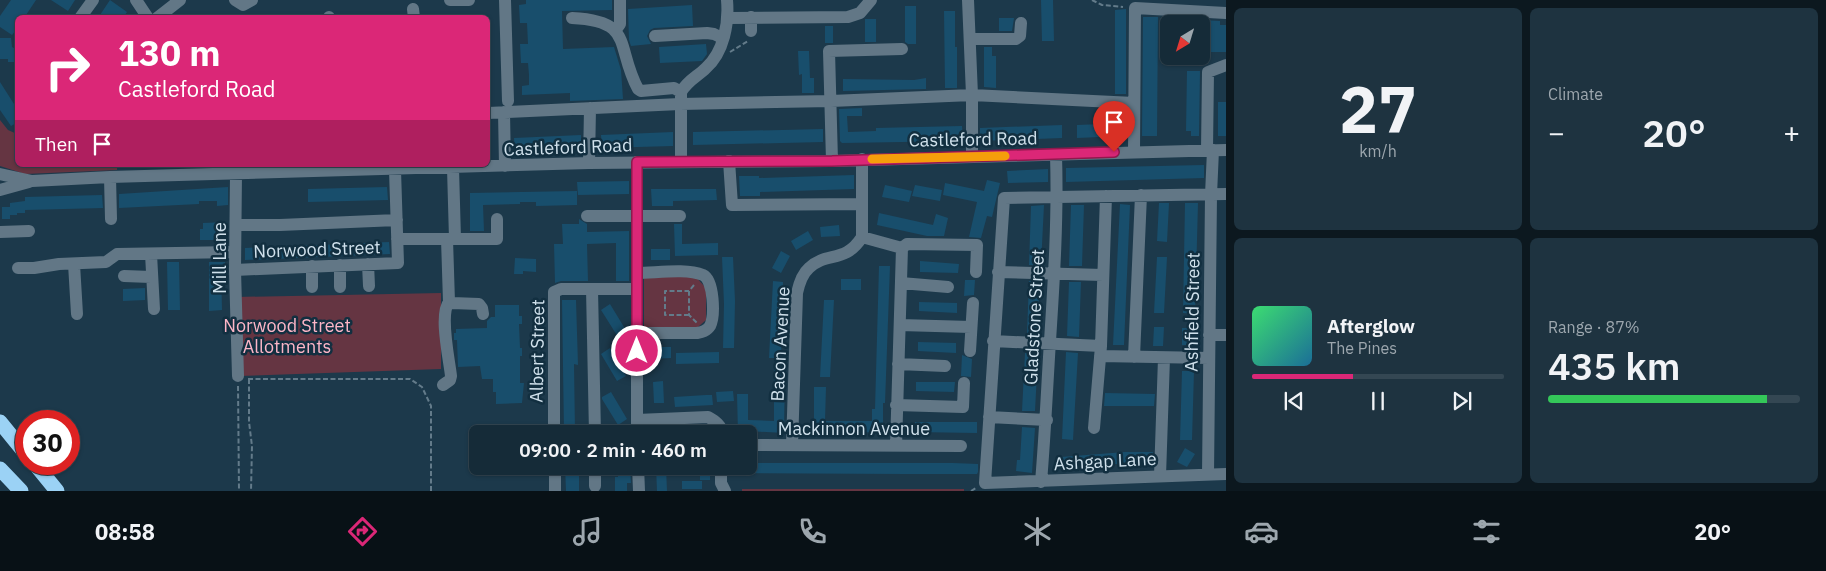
<!DOCTYPE html>
<meta charset="utf-8">
<style>
body{margin:0;font-family:"IBM Plex Sans",sans-serif;background:#1e3340;color:#f1f3f6;height:100vh;display:flex;flex-direction:column;font-size:19px;white-space:nowrap}
*{box-sizing:border-box;margin:0}
p{font-size:16px;color:#9da7ae}
.icon{flex:none;width:28px;height:28px;fill:none;stroke:currentColor;stroke-width:2;stroke-linecap:round;stroke-linejoin:round}
.map{position:relative;flex:1;overflow:hidden}
.side{display:flex;flex-direction:column;gap:8px;padding:8px;background:#0c181f;width:600px}
.side>*{flex:none}
.banner{position:absolute;left:15px;top:15px;width:475px;height:152px;border-radius:8px;box-shadow:0 1px 4px #0004,0 0 0 1px #344753;background:#db2777;color:#fff;overflow:hidden}
.needle{width:32px;rotate:218deg}
.controls{position:absolute;left:1160px;top:15px;display:grid;gap:10px}
.controls a{display:grid;place-items:center;width:50px;height:50px;border-radius:8px;background:#152b38;box-shadow:0 1px 4px #0004,0 0 0 1px #344753;font-size:25px}
.speed{position:absolute;left:15px;top:410px;display:flex;gap:10px;font-size:25px;font-weight:700;text-align:center}
.speed>*{display:grid;place-content:center;width:65px;height:65px;border-radius:50%;background:#152b38;box-shadow:0 1px 4px #0004,0 0 0 1px #344753;line-height:1}
.speed .limit{border:8px solid #d22;background:#fff;color:#111}
.pin{position:absolute;display:grid;place-items:center;width:42px;height:42px;color:#fff;margin:-51px -21px;border-radius:50% 50% 50% 0;rotate:-45deg;box-shadow:0 0 5px #0007}
.pin .icon{rotate:45deg}
.me{position:absolute;width:55px;margin:-28px;rotate:0deg;stroke-linejoin:round;filter:drop-shadow(0 0 4px #0008)}
.turn{display:flex;align-items:center;gap:18px;height:105px;padding:0 20px;font-size:22px}
.turn .icon{width:65px;height:65px;stroke-width:2.5}
.turn b{display:block;font-size:35px;line-height:42px}
.then{display:flex;align-items:center;height:48px;padding:0 20px;background:#0003;gap:10px;font-size:19px}
.big{font-size:38px;font-weight:600;line-height:1.1}
.side .widget{flex:1;display:flex;flex-direction:column;justify-content:center;gap:8px;min-width:0;padding:0 18px;border-radius:8px;background:#1e3340}
.side .dial{align-items:center;gap:0}
.dial b{font-size:65px;line-height:1}
.song{display:flex;align-items:center;gap:15px}
.cover{width:60px;height:60px;border-radius:8px;background:linear-gradient(135deg,hsl(140 70% 55%),hsl(200 70% 35%))}
.played{height:5px;border-radius:2px;background:linear-gradient(90deg,#db2777 40%,#344753 40%)}
.keys{display:flex;justify-content:space-around;direction:ltr}
.heat{display:flex;justify-content:space-between;align-items:center;font-size:28px;direction:ltr}
.charge{height:8px;border-radius:4px;background:linear-gradient(90deg,#34c759 87%,#344753 0)}
.side .tiles{flex:1;display:grid;gap:8px;grid-template-columns:repeat(2,1fr)}
.trip{position:absolute;left:469px;top:425px;width:288px;height:50px;border-radius:8px;background:#152b38;box-shadow:0 1px 4px #0004,0 0 0 1px #344753;font-weight:600;line-height:50px;text-align:center}
.menu{display:flex;height:80px;justify-content:space-around;align-items:center;background:#081116;color:#9da7ae}
.menu .icon{width:35px;height:35px}
.menu .active{color:#db2777}
.menu b{font-size:22px;color:#f1f3f6}
main{display:flex;flex:1;min-height:0}
.map>svg:first-child{display:block}
</style>
<main>
<div class="map">
<svg width="1226" height="491" viewBox="0 0 1226 491">
<rect width="100%" height="100%" fill="#1c394b"/>
<path fill="#653542" d="M0,120L8,130L17,134L18,165H117V170L25,174L0,166Z
M695,276L706,288V320L698,327H644V277Z
M441,293V369L238,376L236,297Z
M742,489H964V491H742Z"/>
<path fill="#184e6c" d="M11,0H36L24,18H18V28L12,35L0,27V16Z
M51,0H75L68,11Z
M110,0L127,12L123,18H98Z
M526,0H612V10L562,11L563,49L614,47L621,70L623,99L570,101V93L522,95V86L529,85V75L528,63H521L520,44H528L527,23H520L519,5L526,4Z
M1041,0H1053L1054,41H1042Z
M692,5L693,26L654,28L650,30L647,36L651,44L631,46L629,40L628,9Z
M905,6H916V44H908L905,42Z
M1126,9V94H1115V10Z
M944,11H955V47H957V88H945Z
M1143,17H1158L1157,136H1142Z
M999,18H1014L1012,31H999Z
M865,19H876V42H865Z
M1201,20L1220,21V25H1226V52H1201Z
M825,26H833V43H825Z
M0,38H11L12,47L18,50V62H8V59H0Z
M706,44L707,54L702,61L660,63L659,47Z
M984,47H992V56H996V88L984,87Z
M798,51H809L810,78H814V93H802V74L799,75Z
M1187,71H1200L1199,136H1191V131H1186Z
M926,78V89L843,91V79L914,80Z
M0,82L14,104L18,101V122L11,126L0,110Z
M1218,102H1226V136H1218Z
M862,108V116H847L848,132L876,131V128L962,126L963,141L842,143L840,141L839,109Z
M1102,118H1126V132H1100V137L1077,138V125L1102,124Z
M1062,125V138L980,141V128Z
M823,129V142L693,145V132Z
M673,132V146L602,148L601,135Z
M581,135V150L515,152L514,138Z
M1204,165V178L1066,182V168Z
M1048,169V182L1008,183L1007,171Z
M854,175V189L760,192V196H740L739,176H759V178Z
M987,180L1000,183L992,217L987,216L981,238L969,237L977,202L943,195L945,183L984,191Z
M629,181V194L578,195L577,182Z
M885,185L912,191L909,202L882,197Z
M915,185L942,190L940,201L912,196Z
M228,187V205L217,206V201H199V204L119,208V194Z
M387,187L388,200L308,202V189Z
M651,189H716L717,200L673,201V206H652Z
M577,191V205L536,206V202H520V204L483,205L484,231H470V193Z
M102,195L103,208L25,210V213H17V215H10V219H2V207H10V203L25,201V197Z
M1159,203H1169L1167,242L1157,241Z
M1185,203H1198L1195,314L1183,313Z
M1120,204L1130,205L1124,345H1113Z
M1044,205L1041,265H1029L1031,206Z
M1071,205H1084L1082,266H1069Z
M879,213L933,225L936,214L948,218L944,236H927L877,225Z
M579,219L587,224V232L629,231V281H616V243L587,244L588,281H561L555,283L554,244H563L562,224H579Z
M227,222V240H200V229H203V223Z
M674,224H682V244L718,243V255L675,256Z
M839,225L840,236L821,237L820,227Z
M808,231L813,240L796,250L791,241Z
M389,242L390,254L245,260V248Z
M651,249H670V260H651Z
M781,251L790,256L781,273L772,268Z
M722,257H733L735,301L734,348H723L724,304Z
M1157,257H1167L1164,313H1154Z
M515,258L536,259V272L523,271V274H514Z
M920,261L959,264L958,273L920,272Z
M167,262H179L180,310H168Z
M209,262H225V269H221L222,310L209,311Z
M879,266H890L885,403H883V433L860,432H825V433H814V387H826L825,421H872V409H875Z
M841,279H861V290H841Z
M965,280H975L974,295L964,296Z
M773,281L783,282L781,358H769Z
M1029,281H1040L1038,335L1027,334Z
M1069,282H1081L1079,337L1067,336Z
M145,288V300L123,301V289Z
M562,300H576L578,365L574,364L575,432H564Z
M824,300H834L830,377H820Z
M919,302L957,303V313L919,311Z
M610,304L627,332L618,337L601,310Z
M495,305H519V316H522V324H519L520,348H522V356H520V383H524L522,403L496,404V392H493V379H482L480,366L458,367L457,340H454V333H456V329L487,328V321L491,317H495Z
M1154,327H1164L1163,346H1153Z
M1182,328H1195L1194,345H1182Z
M918,342L956,343V353L918,351Z
M661,347H671V358L651,359V348Z
M610,348L626,376L617,381L601,354Z
M719,352V363L676,364V353Z
M1066,352L1078,353L1073,440L1062,439Z
M1025,353L1038,354L1035,411H1022Z
M962,355L972,359L971,377L961,376Z
M774,368H785L784,433L748,431L738,433L737,394H748V420L774,421Z
M1182,371H1194L1192,440H1180Z
M663,381L664,403H654L653,382Z
M916,382H955L954,392L916,391Z
M733,391L734,401L717,402L716,392Z
M611,392L627,419L618,425L602,399V397Z
M1105,393L1155,394L1154,406H1104Z
M706,395H712L713,405L675,407L674,397Z
M915,422H977V433L915,432Z
M1022,427L1035,428L1032,473L1016,471L1017,460H1020Z
M1185,448L1195,454L1187,467L1177,462Z
M1125,452H1153L1152,464H1100L1061,468V457Z
M748,463H953L978,464V472L977,474H907L729,473V466H748Z
M565,466H579V491H566Z
M618,466H630L631,483H627V491H615V477H618Z
M700,466H710V480H700Z
M656,467H666L667,491H657Z
M682,481H702V489H682Z"/>
<g fill="none" stroke-linecap="round" stroke-linejoin="round">
<path stroke="#637b8a" stroke-width="2" stroke-dasharray="5 2.5" stroke-linecap="butt" d="M1092,0L1102,5L1123,7
M730,52L748,41
M694,285L689,291V315L697,323
M689,315H665V291H689
M248,379H410L422,387L431,406V491
M249,379V422L252,446L251,491
M238,386L239,491
M971,491L976,488"/>
<path stroke="#627786" stroke-width="12" d="M136,0L148,18
M235,0L243,5L252,0
M450,0H469
M505,0L508,101
M968,0L972,95V157
M413,9L414,18
M329,17V18
M80,18L93,0
M157,18L180,0
M572,18C635,21 615,46 638,89L641,91L674,88L681,92
M728,18L848,17L860,13L871,0
M615,31L620,24V0
M751,31V17
M655,36L707,33L714,34L722,38
M970,39H1016L1020,36L1021,23
M504,112L505,166
M488,113L680,104L831,101L972,95L1134,103
M1207,150L1208,72L1226,65
M1134,152L1135,8L1226,13
M729,161L732,205L862,204
M832,161L829,51L902,49
M637,162V434
M681,162V92C688,80 697,77 706,68C724,52 729,23 727,0
M589,163L590,108
M232,165L236,174L235,270L238,376
M453,168L455,239
M0,174L32,181L110,177L589,163L832,161L1226,150
M110,177L111,219
M0,190L29,182
M1226,194L1004,198L985,483L1226,474
M587,216H680
M236,225H280L397,220
M0,232L29,231
M862,237L902,248L896,446
M397,239H497V219
M447,239L449,302L452,303L479,304L482,308L483,314
M902,248L907,244L977,245L976,272
M151,254L154,309
M74,264L77,314
M368,264L369,286
M340,265V287
M312,266V287
M18,268H34L59,264L106,262L117,254L235,252
M235,270L398,263L395,170
M998,272L1103,275
M637,273C656,273 686,268 703,275C714,280 715,316 710,326C707,331 702,332 697,333H637
M124,276L151,277
M901,283L948,287
M592,289L595,434
M900,325L971,327
M1209,335H1226
M993,341L1101,346
M970,351L973,303
M1100,356L1209,358
M1134,357L1141,195
M898,364L945,366
M443,385L450,380L451,376C449,358 439,314 449,302
M896,405L963,407L964,383
M989,417L1047,420
M637,420L708,417C715,421 722,425 722,434
M1094,428L1101,346L1106,196
M554,434V292L561,289H637
M748,445L961,446
M792,445L797,293C799,284 802,274 809,268C827,251 845,264 862,237V159
M555,466V491
M595,466V486
M638,466L639,491
M721,466V483L725,491
M1208,475L1211,195L1213,150
M1160,476L1164,358
M1041,482C1045,435 1047,388 1050,341C1054,279 1058,217 1056,155"/>
<path stroke="#9bd2f5" stroke-width="15" d="M0,422L26,454
M35,464L57,491
M0,469L21,491"/>
</g>
<g fill="none" stroke-linecap="round" stroke-linejoin="round">
<defs>
<path id="route" d="M637,351V162L832,161L1114,152"/>
</defs>
<use href="#route" stroke="#8e194d" stroke-width="12"/>
<use href="#route" stroke="#db2777" stroke-width="9"/>
<path stroke="#f59e0b" stroke-width="9" d="M872,159L1005,156"/>
</g>
<g text-anchor="middle" dominant-baseline="central" stroke-width="5" stroke-linejoin="round" paint-order="stroke">
<g font-size="18" fill="#d0e1ec" stroke="#122f40">
<text transform="translate(973 139) rotate(-1)">Castleford Road</text>
<text transform="translate(568 147) rotate(-2)">Castleford Road</text>
<text transform="translate(317 249) rotate(-2)">Norwood Street</text>
<text transform="translate(219 258) rotate(-90)">Mill Lane</text>
<text transform="translate(1192 312) rotate(-89)">Ashfield Street</text>
<text transform="translate(1034 317) rotate(-87)">Gladstone Street</text>
<text transform="translate(780 344) rotate(-87)">Bacon Avenue</text>
<text transform="translate(537 351) rotate(-89)">Albert Street</text>
<text x="854" y="428">Mackinnon Avenue</text>
<text transform="translate(1105 461) rotate(-3)">Ashgap Lane</text>
</g>
<g font-size="18" fill="#fdb6c7" stroke="#122f40">
<text x="287" y="325">Norwood Street<tspan x="287" dy="21">Allotments</tspan></text>
</g>
</g>
</svg>
<div class="controls">
<a><svg class="needle" viewBox="-14 -14 28 28"><path d="M0-13l5 13h-10z" fill="#e53935"/><path d="M0 13l5-13h-10z" fill="#9da7ae"/></svg></a>
</div>
<div class="speed"><div class="limit">30</div></div>
<div class="pin" style="left:1114px;top:152px;background:#d93025"><svg class="icon" aria-label="arrive" viewBox="0 0 24 24"><path d="M6 21V4h12l-3 4 3 4H6"/></svg></div>
<svg class="me" style="left:637px;top:351px" viewBox="-20 -20 40 40"><circle r="17" fill="#db2777" stroke="#fff" stroke-width="3"/><path d="M0-11L8 9 0 5-8 9z" fill="#fff"/></svg>
<div class="trip">09:00 · 2 min · 460 m</div>
<div class="banner">
<div class="turn"><svg class="icon" aria-label="right" viewBox="0 0 24 24"><path d="M7 20v-9h11M14 6l5 5-5 5"/></svg><div><b>130 m</b>Castleford Road</div></div>
<div class="then">Then<svg class="icon" aria-label="arrive" viewBox="0 0 24 24"><path d="M6 21V4h12l-3 4 3 4H6"/></svg></div>
</div>
</div>
<section class="side">
<div class="tiles">
<div class="widget dial"><b>27</b><p>km/h</p></div>
<div class="widget"><p>Climate</p>
<div class="heat"><a>−</a><b class="big">20°</b><a>+</a></div>
</div>
<div class="widget">
<div class="song"><i class="cover"></i><div><b>Afterglow</b><p>The Pines</p></div></div>
<div class="played"></div>
<div class="keys"><svg class="icon" aria-label="previous" viewBox="0 0 24 24"><path d="M18 5L8 12l10 7zM5 5v14"/></svg><svg class="icon" aria-label="pause" viewBox="0 0 24 24"><path d="M8 5v14M16 5v14"/></svg><svg class="icon" aria-label="next" viewBox="0 0 24 24"><path d="M6 5l10 7-10 7zM19 5v14"/></svg></div>
</div>
<div class="widget"><p>Range · 87%</p><b class="big">435 km</b><div class="charge"></div></div>
</div>
</section>
</main>
<nav class="menu">
<b>08:58</b>
<svg class="icon active" aria-label="directions" viewBox="0 0 24 24"><path d="M12 3l9 9-9 9-9-9zM9 14v-3h6M13 9l2 2-2 2"/></svg>
<svg class="icon" aria-label="music" viewBox="0 0 24 24"><path d="M9 18V5l10-2v13"/><circle cx="6" cy="18" r="3"/><circle cx="16" cy="16" r="3"/></svg>
<svg class="icon" aria-label="phone" viewBox="0 0 24 24"><path d="M5 4h4l2 5-3 2q2 4 5 5l2-3 5 2v4C11 20 4 13 5 4z"/></svg>
<svg class="icon" aria-label="climate" viewBox="0 0 24 24"><path d="M12 3v18M4 7l16 10M4 17L20 7"/></svg>
<svg class="icon" aria-label="car" viewBox="0 0 24 24"><path d="M5 17H2v-5l4-1 3-4h7l3 4 3 1v5h-3M9 17h6M6 11h13"/><circle cx="7" cy="17" r="2"/><circle cx="17" cy="17" r="2"/></svg>
<svg class="icon" aria-label="filters" viewBox="0 0 24 24"><path d="M4 7h16M4 17h16"/><circle cx="9" cy="7" r="2"/><circle cx="15" cy="17" r="2"/></svg>
<b>20°</b>
</nav>
